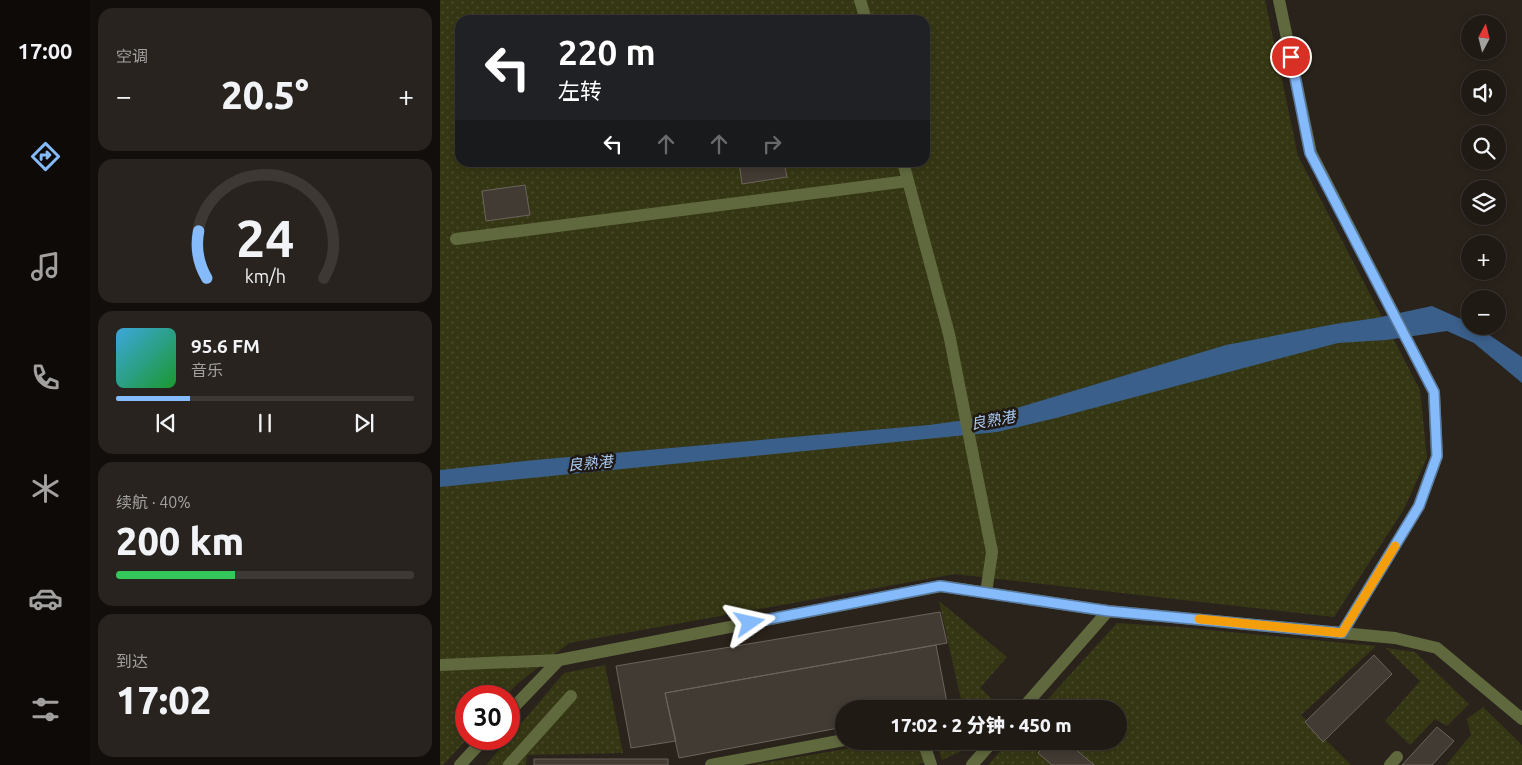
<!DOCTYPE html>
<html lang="zh">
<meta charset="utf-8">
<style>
body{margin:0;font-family:Ubuntu,"Noto Sans SC",sans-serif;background:#28231e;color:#f1f3f6;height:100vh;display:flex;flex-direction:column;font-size:19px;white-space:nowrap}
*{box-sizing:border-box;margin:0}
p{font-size:16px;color:#a2a1a0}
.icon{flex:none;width:28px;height:28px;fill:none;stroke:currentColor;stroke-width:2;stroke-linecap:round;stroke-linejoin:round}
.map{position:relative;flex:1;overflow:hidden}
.details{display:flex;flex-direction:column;gap:8px;padding:8px;background:#120e0c;width:350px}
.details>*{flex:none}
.guide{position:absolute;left:15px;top:15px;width:475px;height:152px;border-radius:15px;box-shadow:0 2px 8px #0003,0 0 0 1px #3d3834;background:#202124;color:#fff;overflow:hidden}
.needle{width:32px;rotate:7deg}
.buttons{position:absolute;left:1021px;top:15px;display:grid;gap:10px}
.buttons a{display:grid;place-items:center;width:45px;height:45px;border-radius:50%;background:#201a15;box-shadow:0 2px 8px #0003,0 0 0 1px #3d3834;font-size:25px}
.speed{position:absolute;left:15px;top:685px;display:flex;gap:10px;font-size:25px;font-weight:700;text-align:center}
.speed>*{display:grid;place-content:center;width:65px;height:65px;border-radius:50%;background:#201a15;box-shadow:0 2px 8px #0003,0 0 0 1px #3d3834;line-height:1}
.speed .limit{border:8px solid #d22;background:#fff;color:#111}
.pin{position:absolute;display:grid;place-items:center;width:42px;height:42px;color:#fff;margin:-21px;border:2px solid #fff;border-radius:50%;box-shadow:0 1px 5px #0007}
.me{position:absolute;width:55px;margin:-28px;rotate:79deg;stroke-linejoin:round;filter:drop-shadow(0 0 4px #0008)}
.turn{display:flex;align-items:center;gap:18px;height:105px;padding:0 20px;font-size:22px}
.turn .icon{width:65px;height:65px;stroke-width:2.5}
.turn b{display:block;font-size:35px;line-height:42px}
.lanes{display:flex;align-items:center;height:48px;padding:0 20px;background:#0003;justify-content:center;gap:25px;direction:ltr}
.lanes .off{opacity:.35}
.big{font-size:38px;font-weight:800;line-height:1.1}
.details .tile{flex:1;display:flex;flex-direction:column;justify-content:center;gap:8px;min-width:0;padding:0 18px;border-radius:15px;background:#28231e}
.details .dial{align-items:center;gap:0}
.dial svg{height:130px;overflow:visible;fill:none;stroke:#3d3834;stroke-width:7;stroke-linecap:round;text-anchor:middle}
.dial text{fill:#f1f3f6;stroke:none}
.song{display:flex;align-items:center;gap:15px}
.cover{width:60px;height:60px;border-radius:8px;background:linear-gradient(135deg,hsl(200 70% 55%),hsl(130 70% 35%))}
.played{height:5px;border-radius:2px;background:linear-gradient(90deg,#85bbfb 25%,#3d3834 25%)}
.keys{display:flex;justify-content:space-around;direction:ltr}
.heat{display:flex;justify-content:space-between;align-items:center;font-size:28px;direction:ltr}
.charge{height:8px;border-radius:4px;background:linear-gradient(90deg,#34c759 40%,#3d3834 0)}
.trip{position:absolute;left:395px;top:700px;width:292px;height:50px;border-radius:25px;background:#201a15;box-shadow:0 2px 8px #0003,0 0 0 1px #3d3834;font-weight:800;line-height:50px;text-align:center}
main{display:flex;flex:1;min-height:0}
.dock{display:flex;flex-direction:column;width:90px;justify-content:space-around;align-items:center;background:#0d0a08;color:#a2a1a0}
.dock .icon{width:35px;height:35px}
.dock .current{color:#85bbfb}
.dock b{font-size:22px;color:#f1f3f6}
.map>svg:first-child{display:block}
</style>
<main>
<nav class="dock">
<b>17:00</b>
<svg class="icon current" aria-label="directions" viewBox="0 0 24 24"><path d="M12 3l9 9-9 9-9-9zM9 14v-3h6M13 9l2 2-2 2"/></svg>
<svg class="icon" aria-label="music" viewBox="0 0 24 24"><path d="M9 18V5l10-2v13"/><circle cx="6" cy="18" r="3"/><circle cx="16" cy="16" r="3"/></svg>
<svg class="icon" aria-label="phone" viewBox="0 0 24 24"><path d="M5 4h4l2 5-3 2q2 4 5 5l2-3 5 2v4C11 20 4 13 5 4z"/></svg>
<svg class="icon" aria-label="climate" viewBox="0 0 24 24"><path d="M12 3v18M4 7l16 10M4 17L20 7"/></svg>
<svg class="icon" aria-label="car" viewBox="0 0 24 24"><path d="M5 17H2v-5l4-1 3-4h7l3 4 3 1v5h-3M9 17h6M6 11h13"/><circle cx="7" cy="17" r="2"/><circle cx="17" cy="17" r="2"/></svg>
<svg class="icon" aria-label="filters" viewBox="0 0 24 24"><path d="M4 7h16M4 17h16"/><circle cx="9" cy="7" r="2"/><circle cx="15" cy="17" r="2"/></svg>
</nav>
<section class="details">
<div class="tile"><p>空调</p>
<div class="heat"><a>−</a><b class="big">20.5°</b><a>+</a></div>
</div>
<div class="tile dial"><svg viewBox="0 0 100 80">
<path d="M14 69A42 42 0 1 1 86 69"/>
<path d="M14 69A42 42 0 0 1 9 40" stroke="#85bbfb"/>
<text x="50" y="56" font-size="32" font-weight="700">24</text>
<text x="50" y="72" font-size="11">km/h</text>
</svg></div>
<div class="tile">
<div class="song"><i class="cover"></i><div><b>95.6 FM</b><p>音乐</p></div></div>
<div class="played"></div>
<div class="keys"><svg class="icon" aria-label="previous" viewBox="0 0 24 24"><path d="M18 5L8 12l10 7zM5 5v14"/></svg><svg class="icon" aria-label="pause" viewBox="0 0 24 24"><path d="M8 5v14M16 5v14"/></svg><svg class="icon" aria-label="next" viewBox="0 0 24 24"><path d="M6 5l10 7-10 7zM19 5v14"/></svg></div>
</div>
<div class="tile"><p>续航 · 40%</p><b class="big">200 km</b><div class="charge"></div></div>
<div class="tile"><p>到达</p><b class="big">17:02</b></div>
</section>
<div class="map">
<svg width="1082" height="765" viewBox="0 0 1082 765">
<defs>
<pattern id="grass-dots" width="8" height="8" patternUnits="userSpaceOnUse" patternTransform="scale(1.25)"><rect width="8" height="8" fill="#353714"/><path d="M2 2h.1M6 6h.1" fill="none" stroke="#494b2b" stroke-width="1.8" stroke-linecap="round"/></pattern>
</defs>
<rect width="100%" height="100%" fill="#2a231c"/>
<path fill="url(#grass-dots)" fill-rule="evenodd" d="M0,0H825L858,156L980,390L987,458L964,509L894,617L515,574L129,643L77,684L66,696H26L27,739L3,765H0ZM20,20H485V162H20Z
M499,601L567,657L540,688L563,709H519L522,704Z
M677,623L738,627L936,646L861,715L911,765H548L569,741H679V709H599Z
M946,648L975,652L1029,704L1007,726L995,719L970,745L945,721L980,681Z
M165,665L183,753L87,755L86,765H46L124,673Z
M1043,707L1082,745V765H1006L1031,735L1027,719Z
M452,741H473L479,744L484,762L477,765H311Z
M495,741H532L522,751L502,760Z"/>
<path fill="#3a5f8a" d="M992,306L1030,323V326H1036L1082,357V383L1034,343L1007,331L946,340L898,343L616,418L557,432L0,487V470L95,460L489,425L547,417L786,345L895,324L936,318Z"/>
<path fill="#423b33" stroke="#6c645b" d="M299,162H344L347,177L302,184Z
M85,185L90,215L46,221L42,191Z
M500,612L507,643L225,693L236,741L191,748L176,666Z
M496,645L508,708L404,709V727L239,758L225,693Z
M934,655L952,674L883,742L865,722Z
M997,727L1014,741L992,765H962Z
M610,741H626L654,765H612L598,753Z
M94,759H228V765H94Z"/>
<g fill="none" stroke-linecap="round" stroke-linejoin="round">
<path stroke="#60693e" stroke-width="12" d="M420,0L426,20
M839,0L871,153L994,392L997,456L979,506L902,633
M463,162L509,334L552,552L546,593
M16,239L468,181
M0,665L119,660
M582,709L668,611
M69,712L119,660L501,586L668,611L955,638L997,648L1082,719
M483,741L491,765
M20,765L44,739
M69,765L131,696
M271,765L404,740
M532,765L553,741
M950,765L957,757"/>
</g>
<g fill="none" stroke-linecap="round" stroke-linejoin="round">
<defs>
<path id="route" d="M310,623L500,586L668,611L902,633L979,506L997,456L994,392L870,153L851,57"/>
</defs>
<use href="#route" stroke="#567aa3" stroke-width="12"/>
<use href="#route" stroke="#85bbfb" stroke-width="9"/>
<path stroke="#f59e0b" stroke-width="9" d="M759,619L902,633L955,546"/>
</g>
<g text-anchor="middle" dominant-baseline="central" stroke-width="5" stroke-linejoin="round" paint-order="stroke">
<g font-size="15" font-style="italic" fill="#a9cbf3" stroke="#201913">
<text transform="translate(553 420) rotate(-10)">良熟港</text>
<text transform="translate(150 463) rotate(-5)">良熟港</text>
</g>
</g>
</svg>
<div class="buttons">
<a><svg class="needle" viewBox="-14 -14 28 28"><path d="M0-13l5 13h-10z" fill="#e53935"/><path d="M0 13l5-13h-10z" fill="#a2a1a0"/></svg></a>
<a><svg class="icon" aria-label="sound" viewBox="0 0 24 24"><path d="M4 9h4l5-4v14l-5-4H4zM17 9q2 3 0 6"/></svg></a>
<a><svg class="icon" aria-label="search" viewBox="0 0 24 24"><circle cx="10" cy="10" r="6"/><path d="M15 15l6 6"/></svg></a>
<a><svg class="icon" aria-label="layers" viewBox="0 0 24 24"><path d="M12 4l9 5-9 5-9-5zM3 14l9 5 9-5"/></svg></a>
<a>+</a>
<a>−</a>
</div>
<div class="speed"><div class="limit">30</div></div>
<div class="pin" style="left:851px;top:57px;background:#d93025"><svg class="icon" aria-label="arrive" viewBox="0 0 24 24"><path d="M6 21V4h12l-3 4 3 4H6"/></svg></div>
<svg class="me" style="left:310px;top:623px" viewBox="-20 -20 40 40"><path d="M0-17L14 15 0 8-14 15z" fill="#85bbfb" stroke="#fff" stroke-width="4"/></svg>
<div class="trip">17:02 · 2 分钟 · 450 m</div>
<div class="guide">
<div class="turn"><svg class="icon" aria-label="left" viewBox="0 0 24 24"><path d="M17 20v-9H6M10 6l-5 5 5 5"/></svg><div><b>220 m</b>左转</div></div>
<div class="lanes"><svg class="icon" aria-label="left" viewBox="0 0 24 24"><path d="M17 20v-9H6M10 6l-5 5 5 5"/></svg><svg class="icon off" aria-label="ahead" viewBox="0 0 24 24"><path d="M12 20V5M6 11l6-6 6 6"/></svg><svg class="icon off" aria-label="ahead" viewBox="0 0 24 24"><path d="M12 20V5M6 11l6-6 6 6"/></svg><svg class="icon off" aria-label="right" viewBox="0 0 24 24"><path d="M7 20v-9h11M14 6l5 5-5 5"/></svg></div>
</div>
</div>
</main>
